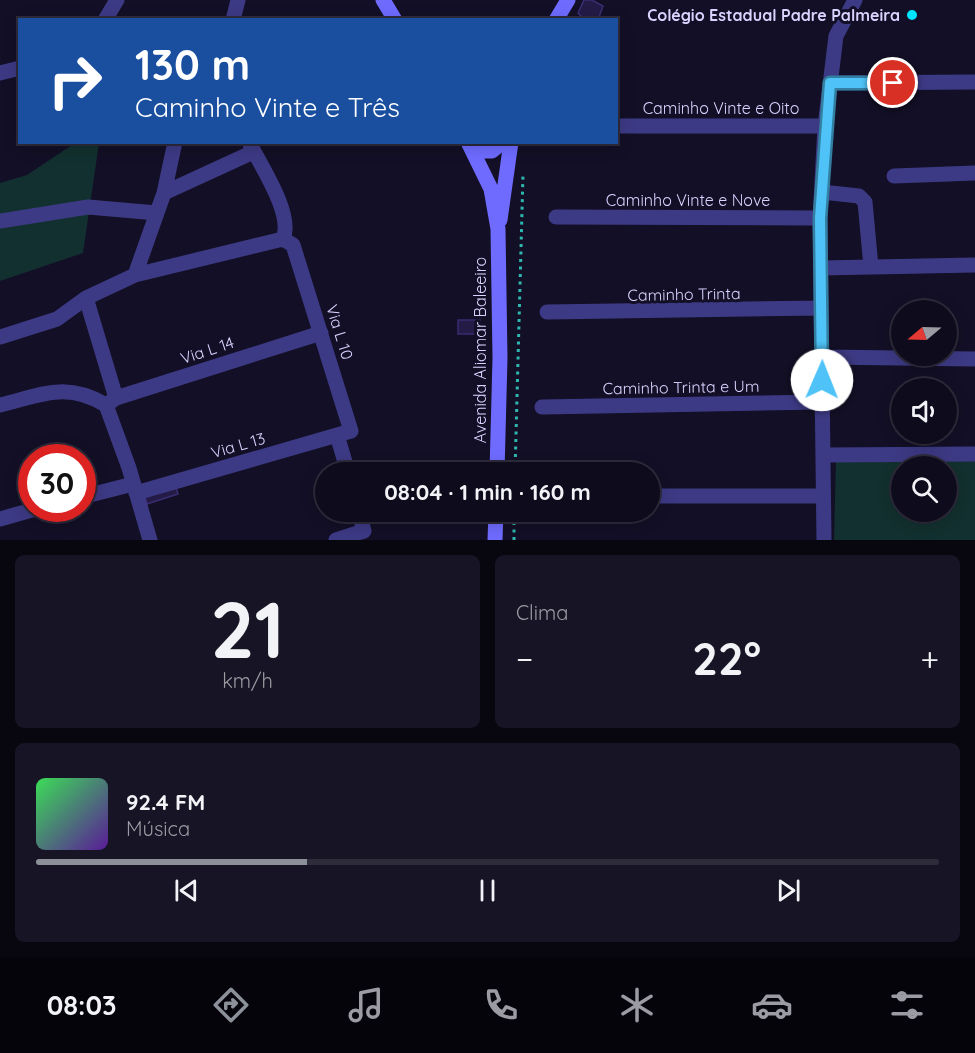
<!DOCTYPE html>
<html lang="pt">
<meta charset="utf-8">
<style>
body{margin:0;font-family:Quicksand,sans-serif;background:#171425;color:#f1f3f6;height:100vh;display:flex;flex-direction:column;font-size:22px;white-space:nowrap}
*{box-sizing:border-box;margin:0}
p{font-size:20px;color:#9b9ba3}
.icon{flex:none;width:33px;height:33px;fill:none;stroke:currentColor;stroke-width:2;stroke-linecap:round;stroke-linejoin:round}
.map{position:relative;height:540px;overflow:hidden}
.details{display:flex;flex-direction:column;gap:15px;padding:15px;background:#08060f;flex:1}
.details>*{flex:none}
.guide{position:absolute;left:18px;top:18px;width:600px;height:126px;border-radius:0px;box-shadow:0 3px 15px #0003,0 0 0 2px #2e2b3b;background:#1a4fa0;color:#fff;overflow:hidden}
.needle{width:39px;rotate:251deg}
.buttons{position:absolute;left:891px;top:300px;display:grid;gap:12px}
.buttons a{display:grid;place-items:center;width:66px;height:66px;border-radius:50%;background:#0e0b1c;box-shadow:0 3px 15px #0003,0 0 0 2px #2e2b3b;font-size:30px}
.speed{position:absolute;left:18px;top:444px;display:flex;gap:12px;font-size:30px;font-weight:700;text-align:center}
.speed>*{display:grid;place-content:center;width:78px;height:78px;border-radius:50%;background:#0e0b1c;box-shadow:0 3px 15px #0003,0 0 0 2px #2e2b3b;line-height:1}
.speed .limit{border:9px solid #d22;background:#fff;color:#111}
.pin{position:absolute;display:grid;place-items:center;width:51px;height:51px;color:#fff;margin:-26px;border:3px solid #fff;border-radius:50%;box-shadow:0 2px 6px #0007}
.me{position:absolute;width:66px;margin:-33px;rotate:1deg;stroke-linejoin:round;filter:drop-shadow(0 0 4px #0008)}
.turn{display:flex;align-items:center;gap:21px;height:126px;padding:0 18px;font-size:27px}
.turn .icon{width:78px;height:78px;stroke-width:2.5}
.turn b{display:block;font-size:42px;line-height:51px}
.big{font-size:45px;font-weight:800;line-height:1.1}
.details .card{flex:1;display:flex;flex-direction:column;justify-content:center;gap:9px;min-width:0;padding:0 21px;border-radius:9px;background:#171425}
.details .dial{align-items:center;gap:0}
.dial b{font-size:78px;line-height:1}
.song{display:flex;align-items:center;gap:18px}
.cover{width:72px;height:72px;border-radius:9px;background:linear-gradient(135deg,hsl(130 70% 55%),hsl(270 70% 35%))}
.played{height:6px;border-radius:3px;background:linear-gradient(90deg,#8c9099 30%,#2e2b3b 30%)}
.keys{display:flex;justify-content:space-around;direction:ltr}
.heat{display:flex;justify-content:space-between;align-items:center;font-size:33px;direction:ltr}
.details .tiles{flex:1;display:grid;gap:15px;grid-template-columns:1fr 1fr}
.card:last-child{grid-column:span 2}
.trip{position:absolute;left:315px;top:462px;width:345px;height:60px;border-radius:30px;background:#0e0b1c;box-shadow:0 3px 15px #0003,0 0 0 2px #2e2b3b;font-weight:800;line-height:60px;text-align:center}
.tabs{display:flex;height:96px;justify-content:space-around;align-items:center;background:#06040b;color:#9b9ba3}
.tabs .icon{width:42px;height:42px}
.tabs .current{color:#8c9099}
.tabs b{font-size:27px;color:#f1f3f6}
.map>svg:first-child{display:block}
</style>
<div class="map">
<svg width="975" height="540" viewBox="0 0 975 540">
<rect width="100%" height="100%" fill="#130f26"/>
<path fill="#12302f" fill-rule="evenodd" d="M75,143H99L83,253L0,281V183L27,175Z
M836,458L975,460V540H834ZM902,466H946V512H902Z"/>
<path fill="#241b47" stroke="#3b2d73" stroke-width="1.5" d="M584,0H592L603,6L598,20H585L578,13Z
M458,320H480V334H458Z
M175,484L178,494L147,504L144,494Z"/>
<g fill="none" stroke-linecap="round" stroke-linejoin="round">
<path stroke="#2fb8b0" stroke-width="3" stroke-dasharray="3 4.5" stroke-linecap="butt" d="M515,472L523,174
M514,540V512"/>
<path stroke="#3d3a85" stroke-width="15" d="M105,20L117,0
M233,20L238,0
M0,73L20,68
M830,83L975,82
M616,126H825
M249,142C260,165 294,214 283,239
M894,176L975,173
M822,192L859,196L865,202L871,267
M164,193L253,152
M556,217L820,218
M0,221L88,207L157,213
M821,268L975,265
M135,275L164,193L175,142
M86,298L116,398
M547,312L821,308
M0,337L57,319L86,298L135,275L283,239L293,245L351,431L136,493
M823,357L975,359
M0,405C42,395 66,381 106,405L129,468L150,540
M106,405L116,398L321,333
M542,407L821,402
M337,435L348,472
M824,455L975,454
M650,496H822
M82,497L133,484
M0,519L39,508
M336,540L364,531L359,512
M824,540L820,218L825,126L836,36L855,0"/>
<path stroke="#6f6bff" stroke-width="15" d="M383,0L395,20
M556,20L568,0
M468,142L491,189L498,229L500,358L497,472
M473,151H492L503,142
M500,220L511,142
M495,540L496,512"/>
</g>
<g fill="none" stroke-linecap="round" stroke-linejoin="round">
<defs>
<path id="route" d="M822,380L820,218L830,83H893"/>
</defs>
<use href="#route" stroke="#337fa1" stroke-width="15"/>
<use href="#route" stroke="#4fc3f7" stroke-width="10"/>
</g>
<circle fill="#00e5ff" stroke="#130f26" stroke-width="2" cx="912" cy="15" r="6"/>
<g text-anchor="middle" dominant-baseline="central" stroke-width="6" stroke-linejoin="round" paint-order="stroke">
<g font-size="16" font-weight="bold" fill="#d9d4ff" stroke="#130f26" text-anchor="end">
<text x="900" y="15">Colégio Estadual Padre Palmeira</text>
</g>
<g font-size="16" fill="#d9d4ff" stroke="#130f26">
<text x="721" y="108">Caminho Vinte e Oito</text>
<text x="688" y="200">Caminho Vinte e Nove</text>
<text transform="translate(684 294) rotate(-1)">Caminho Trinta</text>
<text transform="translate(340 332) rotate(73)">Via L 10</text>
<text transform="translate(207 350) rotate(-18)">Via L 14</text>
<text transform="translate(480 350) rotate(-90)">Avenida Aliomar Baleeiro</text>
<text transform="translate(681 387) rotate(-1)">Caminho Trinta e Um</text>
<text transform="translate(238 445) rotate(-16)">Via L 13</text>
</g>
</g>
</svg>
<div class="buttons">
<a><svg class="needle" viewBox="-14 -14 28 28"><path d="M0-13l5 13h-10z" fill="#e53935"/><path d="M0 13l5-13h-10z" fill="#9b9ba3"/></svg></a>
<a><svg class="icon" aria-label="sound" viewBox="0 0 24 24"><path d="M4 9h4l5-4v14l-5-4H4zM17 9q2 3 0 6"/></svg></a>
<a><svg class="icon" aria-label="search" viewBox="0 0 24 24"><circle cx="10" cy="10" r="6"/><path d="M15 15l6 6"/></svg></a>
</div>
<div class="speed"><div class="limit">30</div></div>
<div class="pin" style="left:893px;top:83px;background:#d93025"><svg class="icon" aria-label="arrive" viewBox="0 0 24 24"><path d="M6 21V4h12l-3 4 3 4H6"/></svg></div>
<svg class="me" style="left:822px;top:380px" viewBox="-20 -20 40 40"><circle r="19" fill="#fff"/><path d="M0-13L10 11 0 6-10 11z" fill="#4fc3f7"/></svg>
<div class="trip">08:04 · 1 min · 160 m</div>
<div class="guide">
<div class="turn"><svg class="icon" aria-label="right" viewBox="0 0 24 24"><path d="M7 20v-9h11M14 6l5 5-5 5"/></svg><div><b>130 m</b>Caminho Vinte e Três</div></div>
</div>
</div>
<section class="details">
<div class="tiles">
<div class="card dial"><b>21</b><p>km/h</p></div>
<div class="card"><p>Clima</p>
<div class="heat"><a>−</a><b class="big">22°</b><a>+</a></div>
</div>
<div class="card">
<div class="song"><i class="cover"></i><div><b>92.4 FM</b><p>Música</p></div></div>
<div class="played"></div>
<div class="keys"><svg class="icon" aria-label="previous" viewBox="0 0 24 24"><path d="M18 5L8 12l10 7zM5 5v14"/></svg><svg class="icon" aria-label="pause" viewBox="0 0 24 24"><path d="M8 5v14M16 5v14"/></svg><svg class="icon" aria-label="next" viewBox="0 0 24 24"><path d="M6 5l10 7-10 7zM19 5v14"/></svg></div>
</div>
</div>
</section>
<nav class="tabs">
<b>08:03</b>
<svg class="icon current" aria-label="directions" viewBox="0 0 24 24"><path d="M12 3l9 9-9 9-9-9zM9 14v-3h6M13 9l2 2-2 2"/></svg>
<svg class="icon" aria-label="music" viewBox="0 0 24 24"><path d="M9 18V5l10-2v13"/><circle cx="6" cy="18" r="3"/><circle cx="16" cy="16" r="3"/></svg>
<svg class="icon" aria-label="phone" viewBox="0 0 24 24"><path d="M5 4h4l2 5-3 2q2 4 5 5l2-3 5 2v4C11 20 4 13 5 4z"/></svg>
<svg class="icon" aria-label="climate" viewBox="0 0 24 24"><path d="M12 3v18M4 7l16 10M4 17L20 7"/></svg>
<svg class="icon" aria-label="car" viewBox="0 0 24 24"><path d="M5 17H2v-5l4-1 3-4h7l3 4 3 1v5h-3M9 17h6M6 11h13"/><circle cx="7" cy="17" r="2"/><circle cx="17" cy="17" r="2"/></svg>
<svg class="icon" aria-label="filters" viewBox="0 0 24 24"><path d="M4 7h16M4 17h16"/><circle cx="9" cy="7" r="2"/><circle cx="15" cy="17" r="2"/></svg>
</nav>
